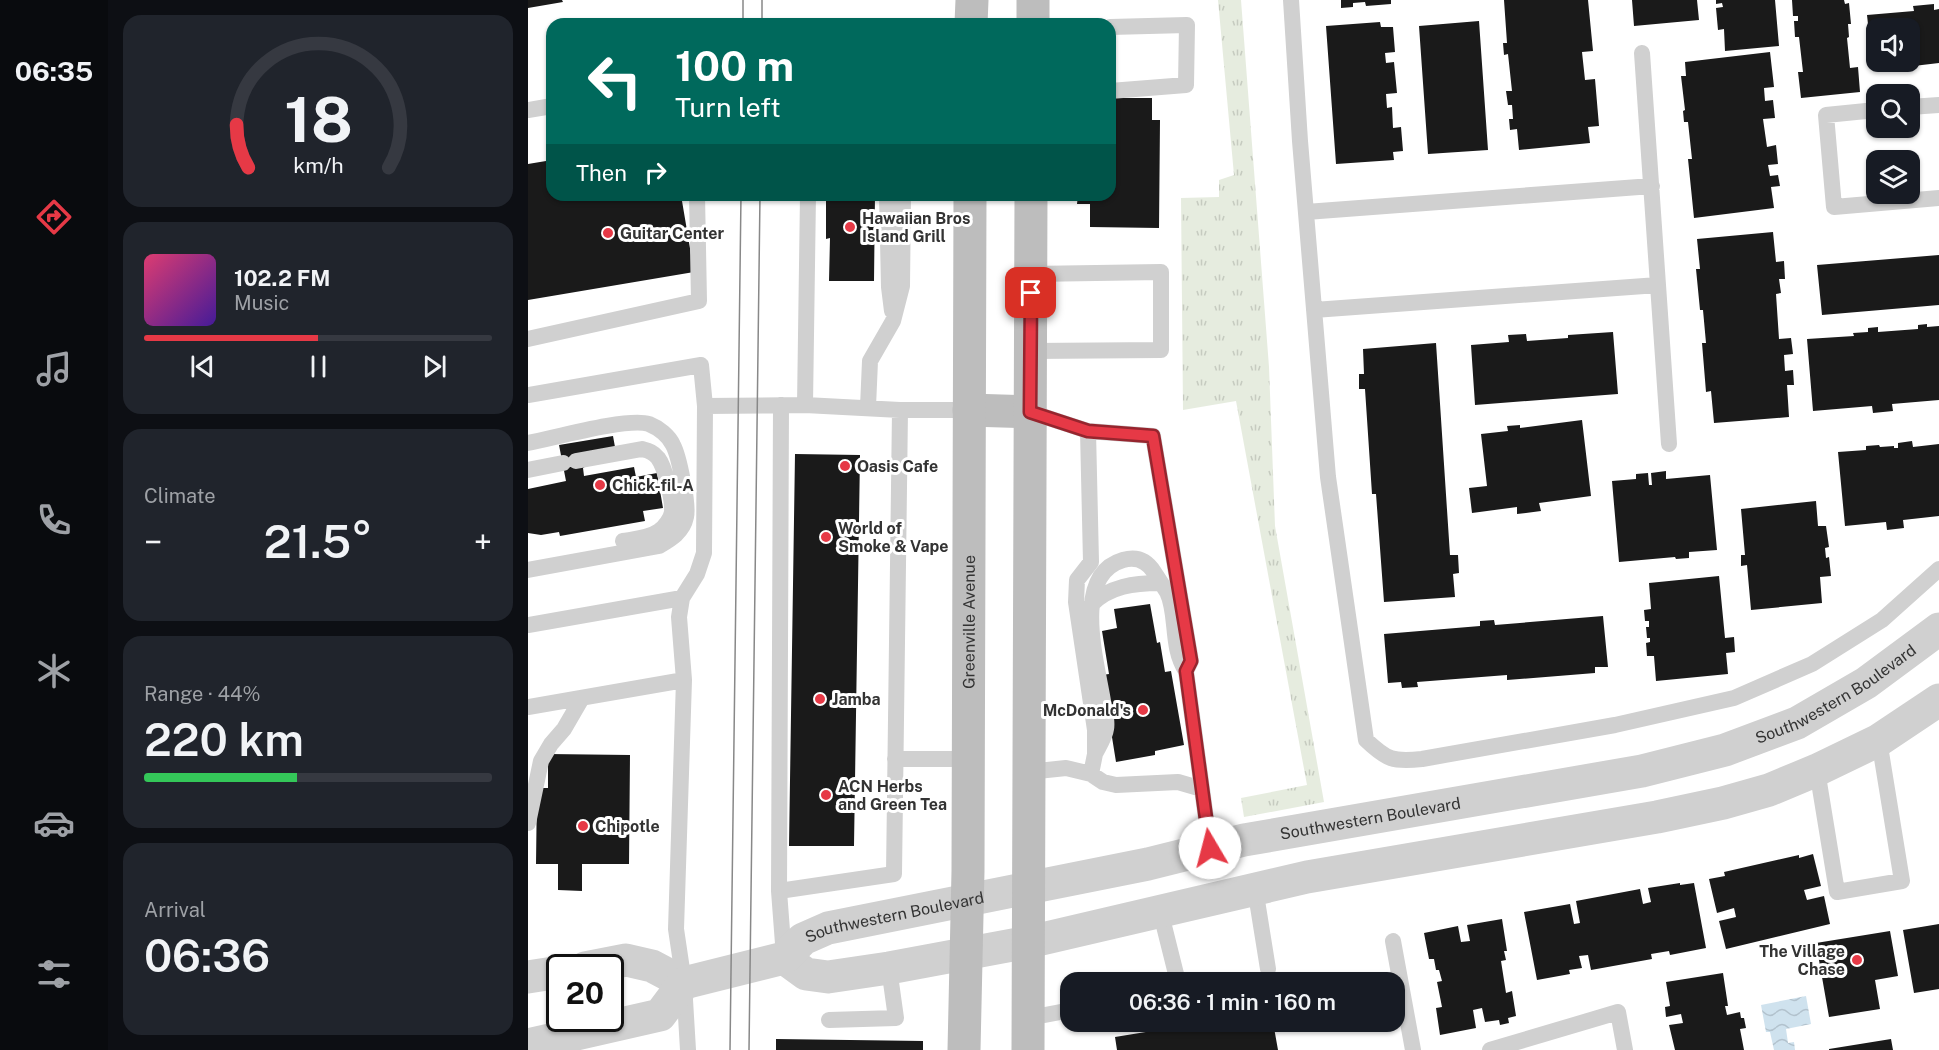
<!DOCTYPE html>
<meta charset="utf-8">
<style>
body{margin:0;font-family:"Public Sans",sans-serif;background:#20242c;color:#f1f3f6;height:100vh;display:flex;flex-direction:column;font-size:22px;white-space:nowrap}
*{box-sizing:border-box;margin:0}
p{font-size:20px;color:#9ea1a6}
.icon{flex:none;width:33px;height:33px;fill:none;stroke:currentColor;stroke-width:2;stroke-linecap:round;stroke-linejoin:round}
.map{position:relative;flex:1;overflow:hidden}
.side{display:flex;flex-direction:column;gap:15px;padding:15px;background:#0d0f14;width:420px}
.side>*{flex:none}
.hud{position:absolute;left:18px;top:18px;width:570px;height:183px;border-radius:18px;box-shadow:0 2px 4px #0004;background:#00695c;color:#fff;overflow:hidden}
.buttons{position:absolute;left:1338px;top:18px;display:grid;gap:12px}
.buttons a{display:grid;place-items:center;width:54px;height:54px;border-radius:12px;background:#171b24;box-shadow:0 2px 4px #0004;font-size:30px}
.speed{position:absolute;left:18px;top:954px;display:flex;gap:12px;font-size:30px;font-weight:700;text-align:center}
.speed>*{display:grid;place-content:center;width:78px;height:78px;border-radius:50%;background:#171b24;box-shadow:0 2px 4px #0004;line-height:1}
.speed .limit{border:3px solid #111;border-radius:9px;background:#fff;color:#111}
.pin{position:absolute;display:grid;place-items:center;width:51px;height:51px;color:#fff;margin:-26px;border-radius:12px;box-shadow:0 3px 9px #0006}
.me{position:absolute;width:66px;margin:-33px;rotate:352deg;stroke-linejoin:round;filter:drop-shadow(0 0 4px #0008)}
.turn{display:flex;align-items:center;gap:21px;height:126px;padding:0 30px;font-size:27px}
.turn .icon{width:78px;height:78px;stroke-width:2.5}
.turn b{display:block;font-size:42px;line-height:51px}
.then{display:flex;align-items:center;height:57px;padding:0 30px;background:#0003;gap:12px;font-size:22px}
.big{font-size:45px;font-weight:600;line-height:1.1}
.side .widget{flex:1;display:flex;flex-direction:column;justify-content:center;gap:9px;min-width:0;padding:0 21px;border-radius:18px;background:#20242c}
.side .dial{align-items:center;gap:0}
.dial svg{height:156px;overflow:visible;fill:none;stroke:#363941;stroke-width:7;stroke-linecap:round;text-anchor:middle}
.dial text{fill:#f1f3f6;stroke:none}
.song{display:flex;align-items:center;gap:18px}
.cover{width:72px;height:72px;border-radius:9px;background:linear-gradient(135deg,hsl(340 70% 55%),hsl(260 70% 35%))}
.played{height:6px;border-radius:3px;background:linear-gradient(90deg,#e63946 50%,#363941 50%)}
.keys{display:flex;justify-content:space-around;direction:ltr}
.heat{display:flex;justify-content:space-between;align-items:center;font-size:33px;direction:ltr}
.charge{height:9px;border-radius:4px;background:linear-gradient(90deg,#34c759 44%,#363941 0)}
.trip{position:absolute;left:532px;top:972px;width:345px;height:60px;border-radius:18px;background:#171b24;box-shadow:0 2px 4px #0004;font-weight:600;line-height:60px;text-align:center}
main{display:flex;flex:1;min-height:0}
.menu{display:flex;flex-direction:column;width:108px;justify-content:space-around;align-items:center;background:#090b0e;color:#9ea1a6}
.menu .icon{width:42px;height:42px}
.menu .current{color:#e63946}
.menu b{font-size:27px;color:#f1f3f6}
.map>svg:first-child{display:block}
</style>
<main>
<nav class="menu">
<b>06:35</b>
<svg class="icon current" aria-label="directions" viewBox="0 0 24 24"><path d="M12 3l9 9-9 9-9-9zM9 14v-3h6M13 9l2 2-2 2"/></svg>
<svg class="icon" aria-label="music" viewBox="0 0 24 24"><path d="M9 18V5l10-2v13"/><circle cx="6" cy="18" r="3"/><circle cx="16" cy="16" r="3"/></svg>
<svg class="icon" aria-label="phone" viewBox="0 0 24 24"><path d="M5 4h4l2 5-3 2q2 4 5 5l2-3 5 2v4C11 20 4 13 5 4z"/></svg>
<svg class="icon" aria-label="climate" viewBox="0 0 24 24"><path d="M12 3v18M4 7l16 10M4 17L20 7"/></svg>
<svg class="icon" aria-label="car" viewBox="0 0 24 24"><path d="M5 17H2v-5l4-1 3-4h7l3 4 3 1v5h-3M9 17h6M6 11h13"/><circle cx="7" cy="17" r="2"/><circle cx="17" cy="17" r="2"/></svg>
<svg class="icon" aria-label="filters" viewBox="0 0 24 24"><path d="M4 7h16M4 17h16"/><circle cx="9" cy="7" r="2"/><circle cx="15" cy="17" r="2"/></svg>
</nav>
<section class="side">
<div class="widget dial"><svg viewBox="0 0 100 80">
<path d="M14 69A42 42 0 1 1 86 69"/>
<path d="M14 69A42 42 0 0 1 8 47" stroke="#e63946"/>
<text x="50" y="56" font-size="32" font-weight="700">18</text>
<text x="50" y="72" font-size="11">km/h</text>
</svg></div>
<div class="widget">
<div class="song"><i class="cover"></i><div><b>102.2 FM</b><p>Music</p></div></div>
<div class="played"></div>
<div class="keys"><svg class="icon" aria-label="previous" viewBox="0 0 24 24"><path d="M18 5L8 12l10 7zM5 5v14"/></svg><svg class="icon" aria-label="pause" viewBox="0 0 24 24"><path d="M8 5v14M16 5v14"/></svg><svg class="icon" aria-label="next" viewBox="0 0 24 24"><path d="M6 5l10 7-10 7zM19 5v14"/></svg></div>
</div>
<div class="widget"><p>Climate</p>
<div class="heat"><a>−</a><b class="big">21.5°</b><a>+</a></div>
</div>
<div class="widget"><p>Range · 44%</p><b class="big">220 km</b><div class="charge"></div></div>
<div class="widget"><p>Arrival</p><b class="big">06:36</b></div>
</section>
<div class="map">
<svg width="1411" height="1050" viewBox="0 0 1411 1050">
<defs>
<pattern id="grass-tufts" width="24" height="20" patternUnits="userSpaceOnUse" patternTransform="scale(1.5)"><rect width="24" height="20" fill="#e6ecdf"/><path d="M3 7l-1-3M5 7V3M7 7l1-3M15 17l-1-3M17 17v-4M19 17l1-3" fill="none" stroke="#c6cbc0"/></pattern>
<pattern id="water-waves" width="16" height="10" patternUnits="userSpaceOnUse" patternTransform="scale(1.5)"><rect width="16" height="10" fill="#cfe2ee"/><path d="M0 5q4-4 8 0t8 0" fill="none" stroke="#b2c2cd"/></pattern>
</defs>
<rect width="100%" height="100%" fill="#fff"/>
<path fill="url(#grass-tufts)" d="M690,0H713L741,367L747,526L796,802L716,817L713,798L779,785L708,401L655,410L653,198L691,197V180L706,175Z"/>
<path fill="url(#water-waves)" d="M1278,996L1283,1024L1258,1029L1260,1043L1266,1042L1267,1050H1246L1242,1032H1238L1233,1005Z"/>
<path fill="#1a1a1a" d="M0,0H34L35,2L0,8Z
M813,0H863V4L838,6L837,2L825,3V7L813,8Z
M976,0H1060L1065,51L1054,52L1057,80L1067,79L1071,126L1060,127L1062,143L991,150L989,129L982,130L981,119H985L984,105H980L978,91H984L980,54L976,55L975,43H979Z
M1104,0H1169L1171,20L1106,26Z
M1188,0H1247L1251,46L1197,51L1196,29L1190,30L1188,8L1195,7L1194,3L1188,4Z
M1264,0H1316L1317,4L1321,3L1323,24H1320L1321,37L1319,38L1322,68L1330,67L1332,92L1273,98L1270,72H1275L1271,37H1267L1266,21H1270V16H1265Z
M1406,4V10L1411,9V63L1377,67V62H1382V28H1348V61H1344L1339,15L1386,11L1385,6Z
M951,21L960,150L900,154L891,26Z
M852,22L853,27H865L867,52L857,53L858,63L866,62L869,93L858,94L859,108L864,107L865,128L873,127L875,151L865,152L866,160L808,164L798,26Z
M1242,52L1246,87L1236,88L1237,101L1245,100L1247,118L1235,119L1239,147L1248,145L1250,164L1240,165L1242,176L1250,175L1252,186L1243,187L1246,208L1166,218L1160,159H1164L1160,122H1156L1155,111L1157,110L1153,76H1158L1157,62Z
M582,98H624V120H632L631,228L562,227V204H549L550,195H582Z
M24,160V195H153L166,272L0,300V164Z
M302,195H347L346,281H301L302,238L298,239V197Z
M1245,232L1248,262L1256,261L1257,279H1251L1253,293L1248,294L1251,339L1263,338L1265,354L1256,355L1257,371L1265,370L1266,385H1259L1261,417L1186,423L1183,391L1178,392L1174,343H1178L1175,310H1172L1168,269H1172L1169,239Z
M1411,255V305L1294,315L1289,265Z
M1399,324V327L1411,326V400L1364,404L1365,411L1345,413L1344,406L1285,411L1279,339L1326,336L1325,333L1340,332V328L1350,327V332L1390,329V325Z
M1085,332L1090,394L947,405L943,345L981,342L980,335L998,334L999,341L1040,338V335Z
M908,343L922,555H930L931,573L925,574L927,597L856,602L848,494H844L837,389H831V374H836L835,349Z
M1054,420L1063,496L1011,503L1013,511L989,514V507L944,513L941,488L959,486L953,434L980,431L979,426L992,425V428Z
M85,436L87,447L55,468L56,476L106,467L108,477L129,473L135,508L115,511L117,521L32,536L31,532L13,535L0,533V489L38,481L31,445Z
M1384,441L1385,447L1411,444V516L1375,520L1376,528L1359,530L1358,522L1317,526L1310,452L1338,450V446L1351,445L1352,447L1366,446V448H1370V443Z
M267,454L332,455L326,846H261Z
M1138,471V479L1182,475L1189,550L1161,552V558L1148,559L1147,557L1091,562L1084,481L1108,479V474L1120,473L1121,485H1124L1123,473Z
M1288,501L1290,526H1298L1301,547L1297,548L1298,558L1301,557L1303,576L1292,577L1294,603L1223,610L1219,565L1213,566V555H1217L1213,509Z
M1191,576L1197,638L1206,637L1207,652L1198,653L1200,674L1128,681L1126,656H1119L1118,643L1122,642V638H1119L1118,627H1121V621H1117L1116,610L1123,609L1121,583Z
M622,604L629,643L632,642L637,672L643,671L656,745L627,751V755L588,762L574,675L581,674L574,631L589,628L586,609Z
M1075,616L1080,667H1067V673L979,680V675L889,682L890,687L874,688L873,682L860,683L856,634L952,626V621L966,620L967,625Z
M20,754L102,755L101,864H54V891L30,890V864H8L9,788H20Z
M1285,854L1293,886L1276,890L1279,900L1296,896L1302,924L1198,949L1191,921L1208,917L1206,908L1189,913L1181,879L1197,876L1196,872L1271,855V858Z
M1152,883V885L1166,883L1178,948L1142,955L1141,951L1123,954L1124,959L1063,970L1060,955L1051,956L1054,968L1041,970L1042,974L1009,980L996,912L1042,904L1046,924L1052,923L1048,901L1112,889L1115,904L1123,902L1120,888Z
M974,919L979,951H976L978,960L973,961L978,993L984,991L988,1016L980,1018L981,1023L972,1025L971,1020L957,1022L954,1008L945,1010L948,1028L912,1035L908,1008L914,1007L909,982L914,981L911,970H908L906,959H901L896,933L930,926L933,942L942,941L939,925Z
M1411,924V989L1386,993L1375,930Z
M1362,931L1370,976L1347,980L1352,1009L1301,1017L1288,943Z
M1195,973L1200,1006H1197L1199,1015L1212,1012L1213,1018H1216L1218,1028L1212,1029L1216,1050H1147L1141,1025L1155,1023L1153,1014L1138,1017L1137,1007L1142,1006L1138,982Z
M679,1022H745L750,1050H589L587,1037Z
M248,1039L395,1041V1050H248Z
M1363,1039L1365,1050H1301V1049Z"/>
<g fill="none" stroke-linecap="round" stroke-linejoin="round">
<path stroke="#d0d0d0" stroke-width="16" d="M763,0L772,141L800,477L838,740C859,760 865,762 894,759L1087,725L1206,698L1284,664L1354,620L1411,569
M582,27L659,25L658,85L582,91
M1382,107L1411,105
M0,110L24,106
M1348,110L1298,115L1306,207L1411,198
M359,195L361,287L364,311
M778,212L1124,186
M1130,285L1141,444
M786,310L1130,285L1114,53
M0,339L171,301L169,195
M503,351L633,350V272L503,274
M0,395L173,365L177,406L176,553L169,574L154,598L151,617L156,680L148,929L156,983L160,1050
M277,405L280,195
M177,406L277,405L372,410H441
M340,407L342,361L365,321L374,286L375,195
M502,412L560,431L625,436L663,661L658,671L682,848
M560,431L563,562L549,580L548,602L567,730V754L563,774
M0,443C26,438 100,417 121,424C131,428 141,436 145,445C151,456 161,505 158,517C155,532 143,539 131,546L0,570
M48,461L114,449C121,451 125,452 130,458C137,467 145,500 144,512C143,518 137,527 131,531C121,538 107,539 95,541
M0,470L35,463
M563,605C581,586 607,583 632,583
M0,625L154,598
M0,707L156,680
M567,754C571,746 577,737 578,729C580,721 576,709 575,701C569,663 543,575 595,560C609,556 619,561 626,572C630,578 635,586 639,592C650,614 642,647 658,671
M367,759H440
M1289,770L1309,892L1374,881L1351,740
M500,772L538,768L563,774L575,782L588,785L650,782L674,789
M0,823L13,761L23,744L36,729L54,698
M727,888L740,969
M251,891L253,405
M632,910L650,982
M865,941L885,1050
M256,957L251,891L366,874L372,410
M501,1018L543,1010
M301,1020L368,1018L361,968
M962,1050L1090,1012L1097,1050"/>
<g stroke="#d0d0d0" stroke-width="33">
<path d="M256,958L278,974L300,977L361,968L501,942L779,877L1129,817L1195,803L1241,790L1289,770L1351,740L1411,700"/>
<path d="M57,968L98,960L124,966L156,983"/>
<path d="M0,977L32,972"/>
<path id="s1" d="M0,1045L132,1015L156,983L256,958L275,939L300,928L620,864L716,840L1114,771L1197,750L1269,723L1338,683L1411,629"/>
</g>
<g stroke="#bdbdbd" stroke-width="33">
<path d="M443,24L444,0"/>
<path d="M505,24V0"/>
<path d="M441,410L502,412"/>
<path id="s2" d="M436,1050L440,871L442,195"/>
<path d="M500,1050L503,195"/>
</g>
<path stroke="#888" stroke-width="1.5" d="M215,24V0
M234,24V0
M202,1050L213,195
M221,1050L232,195"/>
</g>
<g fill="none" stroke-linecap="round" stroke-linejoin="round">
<defs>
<path id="route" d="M503,293L502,412L560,431L625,436L663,661L658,671L682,848"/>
</defs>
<use href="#route" stroke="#96252e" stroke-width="15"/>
<use href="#route" stroke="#e63946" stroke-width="10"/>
</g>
<g fill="#e63946" stroke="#fff" stroke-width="2">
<circle cx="322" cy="227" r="6"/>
<circle cx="80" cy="233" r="6"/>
<circle cx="317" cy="466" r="6"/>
<circle cx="72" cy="485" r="6"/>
<circle cx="298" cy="537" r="6"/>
<circle cx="292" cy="699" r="6"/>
<circle cx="615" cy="710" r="6"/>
<circle cx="298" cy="795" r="6"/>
<circle cx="55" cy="826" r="6"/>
<circle cx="1329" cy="960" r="6"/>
</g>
<g text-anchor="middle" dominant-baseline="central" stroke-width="6" stroke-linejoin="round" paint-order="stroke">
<g font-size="16" font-weight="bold" fill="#333" stroke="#fff" text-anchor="start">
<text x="334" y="218">Hawaiian Bros<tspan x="334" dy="18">Island Grill</tspan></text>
<text x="92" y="233">Guitar Center</text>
<text x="329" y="466">Oasis Cafe</text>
<text x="84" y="485">Chick-fil-A</text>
<text x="310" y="528">World of<tspan x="310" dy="18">Smoke &amp; Vape</tspan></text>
<text x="304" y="699">Jamba</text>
<text x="603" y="710" text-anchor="end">McDonald's</text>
<text x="310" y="786">ACN Herbs<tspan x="310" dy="18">and Green Tea</tspan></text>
<text x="67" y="826">Chipotle</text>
<text x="1317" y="951" text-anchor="end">The Village<tspan x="1317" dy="18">Chase</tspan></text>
</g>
<g font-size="16" fill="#333" stroke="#fff">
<text stroke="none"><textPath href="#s2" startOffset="428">Greenville Avenue</textPath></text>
<text stroke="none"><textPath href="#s1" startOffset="1372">Southwestern Boulevard</textPath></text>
<text stroke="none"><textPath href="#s1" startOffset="886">Southwestern Boulevard</textPath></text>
<text stroke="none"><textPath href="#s1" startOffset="400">Southwestern Boulevard</textPath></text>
</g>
</g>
</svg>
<div class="buttons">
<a><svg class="icon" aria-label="sound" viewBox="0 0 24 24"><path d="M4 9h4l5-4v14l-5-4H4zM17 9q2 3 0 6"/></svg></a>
<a><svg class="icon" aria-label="search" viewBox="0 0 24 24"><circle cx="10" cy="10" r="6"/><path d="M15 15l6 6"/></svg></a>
<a><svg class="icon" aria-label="layers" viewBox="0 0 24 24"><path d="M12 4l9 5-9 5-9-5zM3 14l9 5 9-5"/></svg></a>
</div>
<div class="speed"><div class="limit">20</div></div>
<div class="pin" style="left:503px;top:293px;background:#d93025"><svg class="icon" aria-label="arrive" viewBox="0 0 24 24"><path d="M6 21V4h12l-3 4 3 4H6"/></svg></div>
<svg class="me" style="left:682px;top:848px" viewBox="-20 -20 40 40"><circle r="19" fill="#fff"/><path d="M0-13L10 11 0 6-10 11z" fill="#e63946"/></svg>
<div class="trip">06:36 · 1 min · 160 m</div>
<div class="hud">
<div class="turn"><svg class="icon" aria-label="left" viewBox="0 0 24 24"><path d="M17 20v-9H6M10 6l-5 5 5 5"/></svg><div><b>100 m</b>Turn left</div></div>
<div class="then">Then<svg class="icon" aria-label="right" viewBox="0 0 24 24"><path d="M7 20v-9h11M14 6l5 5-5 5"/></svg></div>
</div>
</div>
</main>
